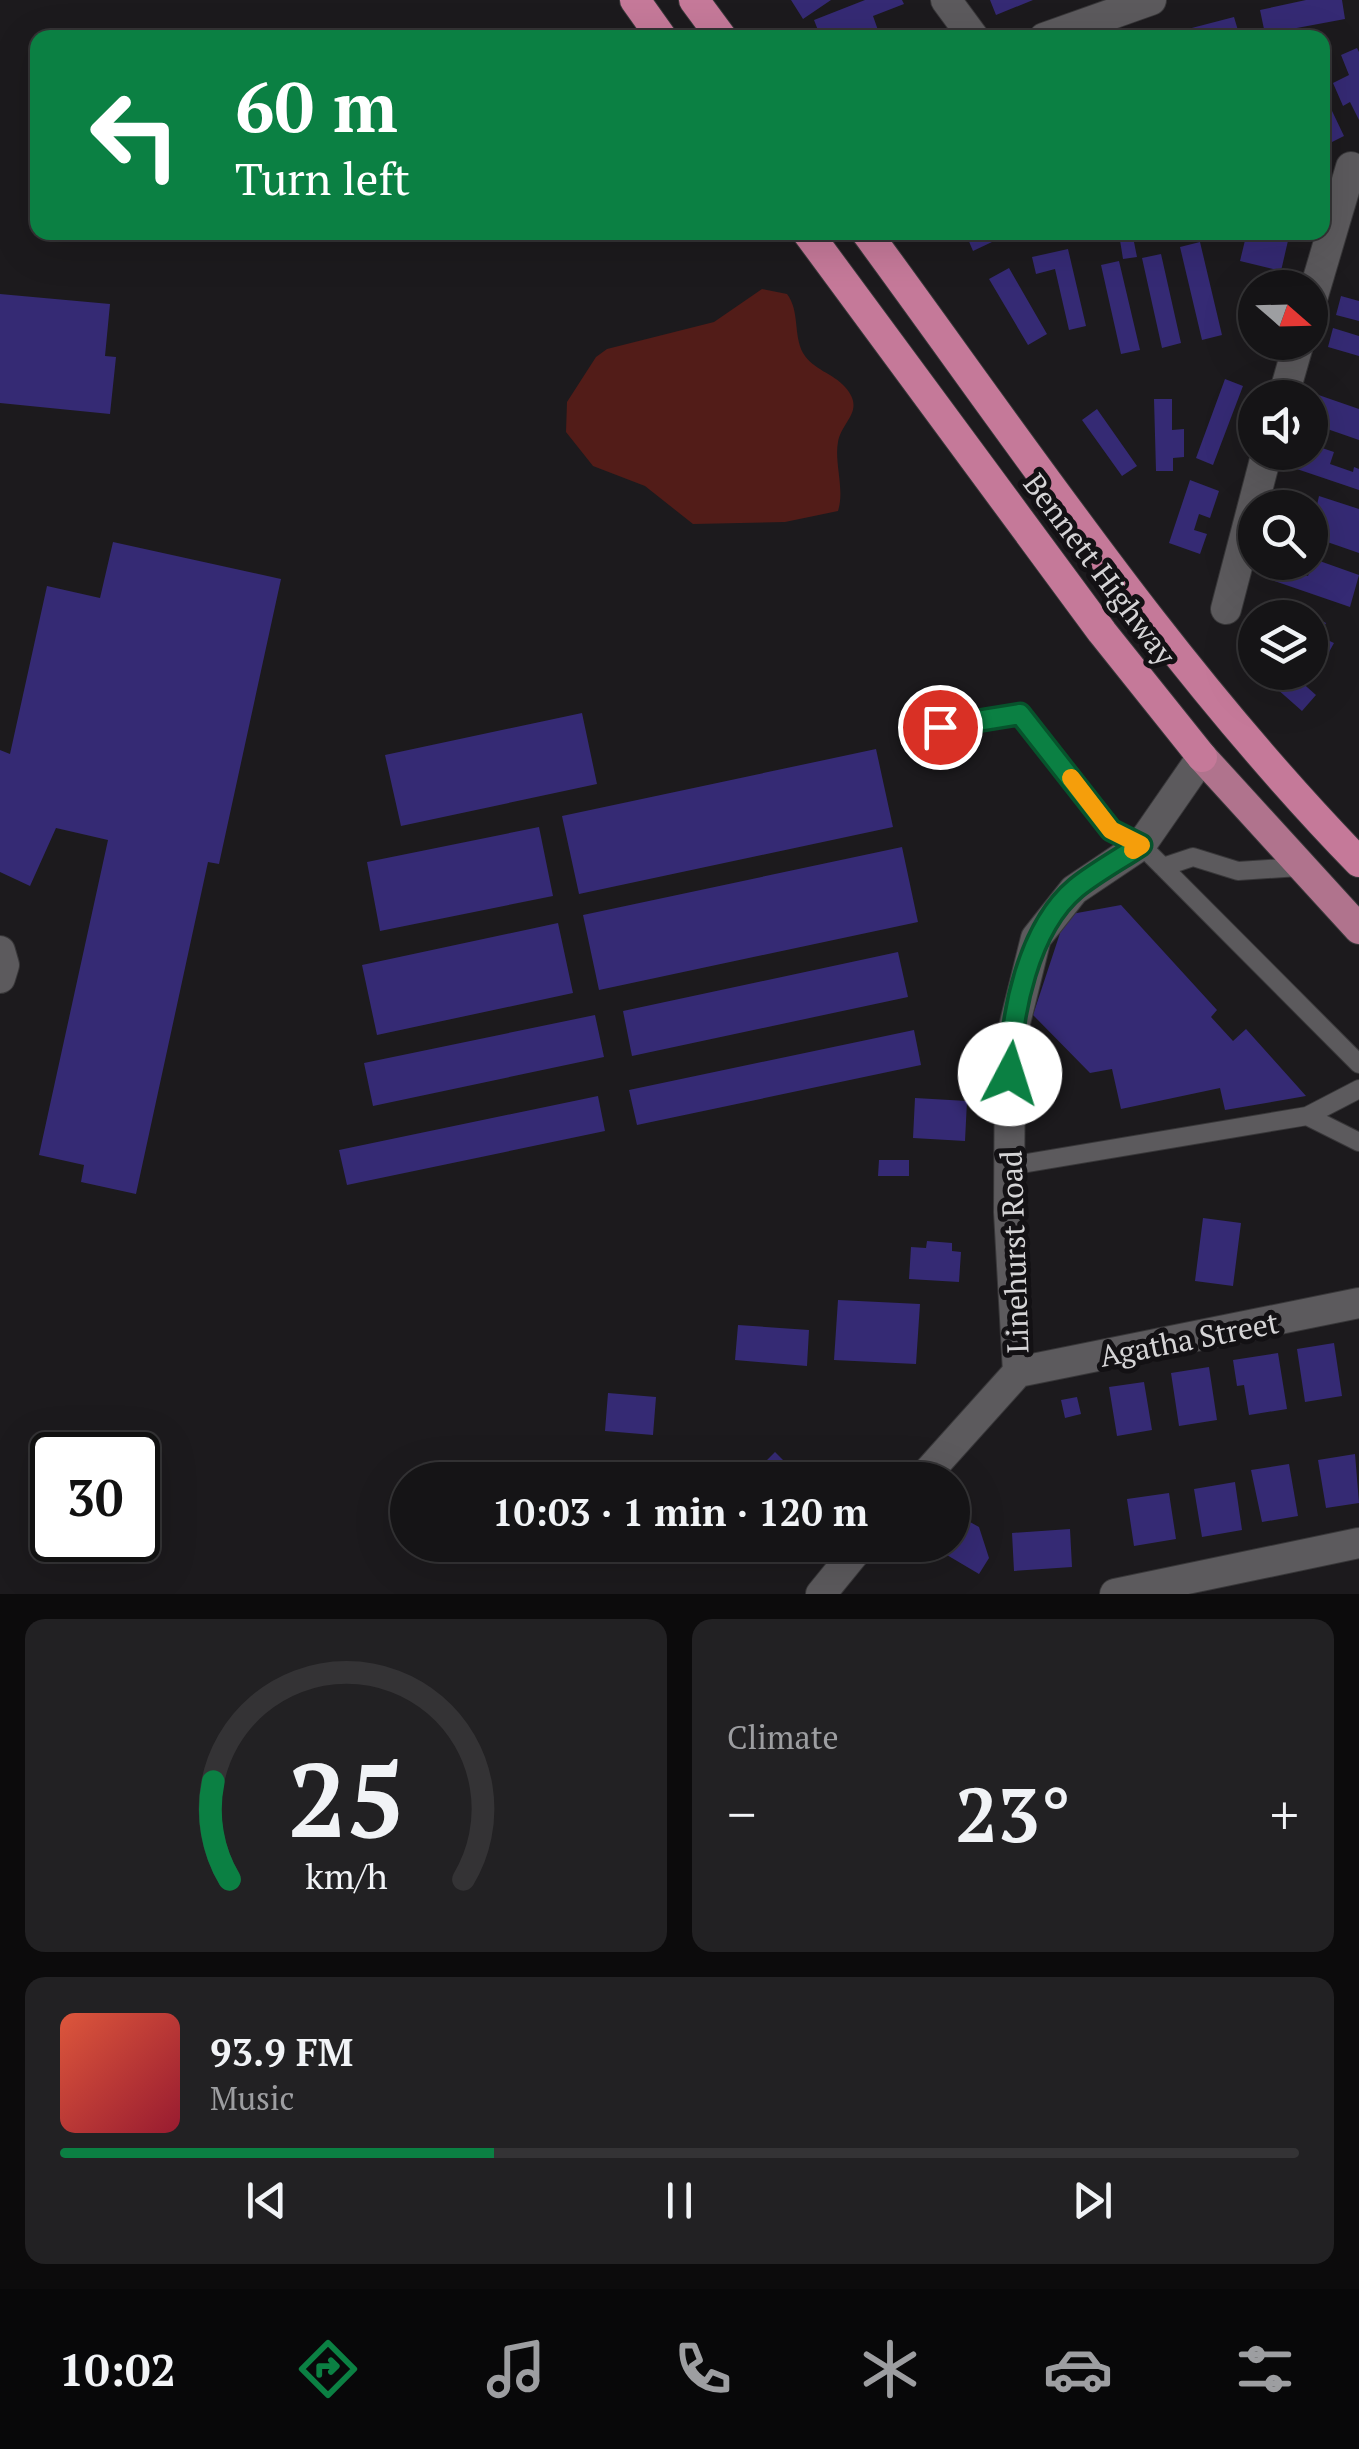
<!DOCTYPE html>
<meta charset="utf-8">
<style>
body{margin:0;font-family:"PT Serif",serif;background:#222123;color:#f1f3f6;height:100vh;display:flex;flex-direction:column;font-size:38px;white-space:nowrap}
*{box-sizing:border-box;margin:0}
p{font-size:32px;color:#9d9ea1}
.icon{flex:none;width:55px;height:55px;fill:none;stroke:currentColor;stroke-width:2;stroke-linecap:round;stroke-linejoin:round}
.map{position:relative;height:1594px;overflow:hidden}
.side{display:flex;flex-direction:column;gap:25px;padding:25px;background:#0c0b0c;flex:1}
.side>*{flex:none}
.top-card{position:absolute;left:30px;top:30px;width:1300px;height:210px;border-radius:20px;box-shadow:0 10px 40px #0002,0 0 0 2px #343335;background:#0b8043;color:#fff;overflow:hidden}
.needle{width:65px;rotate:110deg}
.controls{position:absolute;left:1238px;top:270px;display:grid;gap:20px}
.controls a{display:grid;place-items:center;width:90px;height:90px;border-radius:50%;background:#151416;box-shadow:0 10px 40px #0002,0 0 0 2px #343335;font-size:50px}
.speed{position:absolute;left:30px;top:1432px;display:flex;gap:20px;font-size:50px;font-weight:700;text-align:center}
.speed>*{display:grid;place-content:center;width:130px;height:130px;border-radius:50%;background:#151416;box-shadow:0 10px 40px #0002,0 0 0 2px #343335;line-height:1}
.speed .limit{border:5px solid #111;border-radius:15px;background:#fff;color:#111}
.pin{position:absolute;display:grid;place-items:center;width:85px;height:85px;color:#fff;margin:-42px;border:5px solid #fff;border-radius:50%;box-shadow:0 2px 10px #0007}
.me{position:absolute;width:110px;margin:-55px;rotate:5deg;stroke-linejoin:round;filter:drop-shadow(0 0 8px #0008)}
.turn{display:flex;align-items:center;gap:35px;height:210px;padding:0 40px;font-size:45px}
.turn .icon{width:130px;height:130px;stroke-width:2.5}
.turn b{display:block;font-size:70px;line-height:85px}
.big{font-size:75px;font-weight:800;line-height:1.1}
.side .card{flex:1;display:flex;flex-direction:column;justify-content:center;gap:15px;min-width:0;padding:0 35px;border-radius:20px;background:#222123}
.side .dial{align-items:center;gap:0}
.dial svg{height:260px;overflow:visible;fill:none;stroke:#343335;stroke-width:7;stroke-linecap:round;text-anchor:middle}
.dial text{fill:#f1f3f6;stroke:none}
.song{display:flex;align-items:center;gap:30px}
.cover{width:120px;height:120px;border-radius:15px;background:linear-gradient(135deg,hsl(10 70% 55%),hsl(350 70% 35%))}
.played{height:10px;border-radius:5px;background:linear-gradient(90deg,#0b8043 35%,#343335 35%)}
.keys{display:flex;justify-content:space-around;direction:ltr}
.heat{display:flex;justify-content:space-between;align-items:center;font-size:55px;direction:ltr}
.side .tiles{flex:1;display:grid;gap:25px;grid-template-columns:1fr 1fr}
.card:last-child{grid-column:span 2}
.trip{position:absolute;left:390px;top:1462px;width:580px;height:100px;border-radius:50px;background:#151416;box-shadow:0 10px 40px #0002,0 0 0 2px #343335;font-weight:800;line-height:100px;text-align:center}
.dock{display:flex;height:160px;justify-content:space-around;align-items:center;background:#080809;color:#9d9ea1}
.dock .icon{width:70px;height:70px}
.dock .selected{color:#0b8043}
.dock b{font-size:45px;color:#f1f3f6}
.map>svg:first-child{display:block}
</style>
<div class="map">
<svg width="1359" height="1594" viewBox="0 0 1359 1594">
<rect width="100%" height="100%" fill="#1c1a1d"/>
<path fill="#521c18" d="M762,289L787,294C800,311 793,334 803,353C813,370 833,373 845,387C866,411 842,420 838,442C834,463 845,489 838,511L785,522L693,524L645,486L593,466L566,432L567,402L596,357L607,349L714,322Z"/>
<path fill="#352a74" d="M791,0H831L803,19Z
M865,0H902L904,4L873,16L879,33L867,38H838L836,33L821,38L814,20Z
M990,0H1033L996,15Z
M1306,0H1342L1345,19L1265,34L1260,10Z
M1234,17L1240,37L1161,38V36Z
M1357,48L1359,52V120L1350,102L1343,106L1333,83L1349,75L1341,55Z
M1322,90L1344,136L1328,144L1322,132Z
M965,232H1013L973,251Z
M1132,232L1137,257L1123,259L1119,234Z
M1247,232H1290L1281,271L1240,261Z
M1200,242L1222,335L1202,340L1180,247Z
M1068,249L1086,326L1069,330L1055,269L1036,274L1032,257Z
M1161,254L1181,343L1162,348L1142,258Z
M1119,261L1140,350L1121,354L1101,265Z
M1009,268L1047,334L1028,345L989,279Z
M0,294L110,304L105,356L116,357L110,414L0,403Z
M1341,296L1359,301V321L1336,315Z
M1333,328L1359,336V356L1328,347Z
M1225,379L1243,386L1213,465L1196,458Z
M1307,391L1359,409V440L1310,423Z
M1154,399H1172V430L1184,429V457L1173,458V471H1156Z
M1097,409L1137,466L1122,476L1082,420Z
M1310,444L1334,452L1330,464L1353,472L1354,467L1359,469V490L1282,464L1286,452H1310Z
M1190,480L1219,491L1210,518L1199,514L1194,530L1207,534L1200,554L1169,543Z
M1319,496L1359,509V553L1310,536Z
M113,542L281,579L219,864L208,862L136,1194L81,1182L84,1165L39,1155L108,840L56,828L30,886L0,872V750L10,754L47,586L100,598Z
M1314,559L1359,575L1350,607L1266,578L1271,564L1308,576Z
M1306,613L1326,623L1319,636L1334,643L1324,661L1310,654V618H1303Z
M1258,672H1290L1316,695L1302,711Z
M582,713L597,784L401,826L385,755Z
M876,749L893,827L579,894L562,816Z
M539,827L553,896L380,931L367,862Z
M902,847L918,922L599,990L583,915Z
M1121,905L1217,1010L1211,1017L1233,1041L1246,1029L1306,1096L1225,1110L1220,1088L1121,1109L1112,1069L1090,1073L1033,1015L1066,915Z
M558,923L573,993L377,1035L362,965Z
M898,952L908,997L632,1056L623,1011Z
M595,1015L604,1057L373,1106L364,1063Z
M914,1030L921,1065L637,1125L629,1090Z
M598,1096L605,1131L347,1185L339,1150Z
M915,1098L967,1101L965,1141L913,1138Z
M879,1160H909V1176H878Z
M1203,1218L1241,1223L1233,1286L1195,1281Z
M927,1241L952,1243V1251L961,1252L959,1282L909,1279L911,1247L926,1248Z
M838,1300L920,1304L916,1364L834,1360Z
M738,1325L809,1330L807,1366L735,1360Z
M1334,1343L1342,1396L1305,1402L1297,1349Z
M1278,1353L1287,1409L1249,1415L1244,1385L1237,1386L1233,1360Z
M1209,1367L1217,1420L1179,1426L1171,1373Z
M1144,1382L1152,1430L1117,1436L1109,1387Z
M608,1393L656,1397L653,1435L605,1431Z
M1077,1397L1081,1414L1065,1418L1061,1400Z
M775,1452L803,1480H747Z
M1355,1454L1359,1503L1326,1508L1318,1460Z
M1289,1464L1298,1516L1262,1522L1251,1470Z
M1235,1482L1242,1530L1202,1537L1194,1489Z
M1169,1493L1176,1539L1134,1546L1127,1499Z
M952,1512L979,1527L989,1558L979,1574L930,1545H952Z
M1070,1529L1072,1567L1014,1571L1012,1533Z"/>
<g fill="none" stroke-linecap="round" stroke-linejoin="round">
<defs>
<path id="service" d="M940,727L1020,714L1111,829L1141,845L1359,1064
M1163,867L1193,857L1238,871L1299,867
M1307,1116L1359,1142
M1009,1166L1307,1116L1359,1089"/>
<path id="minor" d="M946,0L974,38
M1044,38L1151,0
M1310,306L1351,167
M1283,398L1299,342
M1226,609L1267,452
M0,951L4,965L0,978
M1018,1372L1359,1303
M921,1480L1018,1372L1009,1212L1010,1043L1036,938L1074,890L1141,845L1202,757
M821,1594L861,1545
M1115,1594L1359,1543"/>
<path id="trunk" d="M1202,757L1359,929"/>
<path id="motorway" d="M635,0L662,38
M694,0L722,38
M807,232L1102,632L1202,757
M866,232C1023,446 1173,671 1359,862"/>
</defs>
<use href="#service" stroke="#383739" stroke-width="20"/>
<use href="#minor" stroke="#383739" stroke-width="32"/>
<use href="#trunk" stroke="#383739" stroke-width="32"/>
<use href="#motorway" stroke="#383739" stroke-width="32"/>
<use href="#service" stroke="#5c5a5d" stroke-width="18"/>
<use href="#minor" stroke="#5c5a5d" stroke-width="30"/>
<use href="#trunk" stroke="#b0738d" stroke-width="30"/>
<use href="#motorway" stroke="#c57999" stroke-width="30"/>
</g>
<g fill="none" stroke-linecap="round" stroke-linejoin="round">
<defs>
<path id="route" d="M940,727L1020,714L1111,830L1141,845C1120,859 1096,872 1076,888C1028,928 1011,1014 1010,1074"/>
</defs>
<use href="#route" stroke="#07532c" stroke-width="25"/>
<use href="#route" stroke="#0b8043" stroke-width="18"/>
<path stroke="#f59e0b" stroke-width="18" d="M1071,778L1111,830L1141,845L1133,850"/>
</g>
<g text-anchor="middle" dominant-baseline="central" stroke-width="10" stroke-linejoin="round" paint-order="stroke">
<g font-size="30" fill="#d5d4d6" stroke="#131114">
<text transform="translate(1100 569) rotate(53)">Bennett Highway</text>
<text transform="translate(1014 1252) rotate(-92)">Linehurst Road</text>
<text transform="translate(1189 1339) rotate(-11)">Agatha Street</text>
</g>
</g>
</svg>
<div class="controls">
<a><svg class="needle" viewBox="-14 -14 28 28"><path d="M0-13l5 13h-10z" fill="#e53935"/><path d="M0 13l5-13h-10z" fill="#9d9ea1"/></svg></a>
<a><svg class="icon" aria-label="sound" viewBox="0 0 24 24"><path d="M4 9h4l5-4v14l-5-4H4zM17 9q2 3 0 6"/></svg></a>
<a><svg class="icon" aria-label="search" viewBox="0 0 24 24"><circle cx="10" cy="10" r="6"/><path d="M15 15l6 6"/></svg></a>
<a><svg class="icon" aria-label="layers" viewBox="0 0 24 24"><path d="M12 4l9 5-9 5-9-5zM3 14l9 5 9-5"/></svg></a>
</div>
<div class="speed"><div class="limit">30</div></div>
<div class="pin" style="left:940px;top:727px;background:#d93025"><svg class="icon" aria-label="arrive" viewBox="0 0 24 24"><path d="M6 21V4h12l-3 4 3 4H6"/></svg></div>
<svg class="me" style="left:1010px;top:1074px" viewBox="-20 -20 40 40"><circle r="19" fill="#fff"/><path d="M0-13L10 11 0 6-10 11z" fill="#0b8043"/></svg>
<div class="trip">10:03 · 1 min · 120 m</div>
<div class="top-card">
<div class="turn"><svg class="icon" aria-label="left" viewBox="0 0 24 24"><path d="M17 20v-9H6M10 6l-5 5 5 5"/></svg><div><b>60 m</b>Turn left</div></div>
</div>
</div>
<section class="side">
<div class="tiles">
<div class="card dial"><svg viewBox="0 0 100 80">
<path d="M14 69A42 42 0 1 1 86 69"/>
<path d="M14 69A42 42 0 0 1 9 39" stroke="#0b8043"/>
<text x="50" y="56" font-size="32" font-weight="700">25</text>
<text x="50" y="72" font-size="11">km/h</text>
</svg></div>
<div class="card"><p>Climate</p>
<div class="heat"><a>−</a><b class="big">23°</b><a>+</a></div>
</div>
<div class="card">
<div class="song"><i class="cover"></i><div><b>93.9 FM</b><p>Music</p></div></div>
<div class="played"></div>
<div class="keys"><svg class="icon" aria-label="previous" viewBox="0 0 24 24"><path d="M18 5L8 12l10 7zM5 5v14"/></svg><svg class="icon" aria-label="pause" viewBox="0 0 24 24"><path d="M8 5v14M16 5v14"/></svg><svg class="icon" aria-label="next" viewBox="0 0 24 24"><path d="M6 5l10 7-10 7zM19 5v14"/></svg></div>
</div>
</div>
</section>
<nav class="dock">
<b>10:02</b>
<svg class="icon selected" aria-label="directions" viewBox="0 0 24 24"><path d="M12 3l9 9-9 9-9-9zM9 14v-3h6M13 9l2 2-2 2"/></svg>
<svg class="icon" aria-label="music" viewBox="0 0 24 24"><path d="M9 18V5l10-2v13"/><circle cx="6" cy="18" r="3"/><circle cx="16" cy="16" r="3"/></svg>
<svg class="icon" aria-label="phone" viewBox="0 0 24 24"><path d="M5 4h4l2 5-3 2q2 4 5 5l2-3 5 2v4C11 20 4 13 5 4z"/></svg>
<svg class="icon" aria-label="climate" viewBox="0 0 24 24"><path d="M12 3v18M4 7l16 10M4 17L20 7"/></svg>
<svg class="icon" aria-label="car" viewBox="0 0 24 24"><path d="M5 17H2v-5l4-1 3-4h7l3 4 3 1v5h-3M9 17h6M6 11h13"/><circle cx="7" cy="17" r="2"/><circle cx="17" cy="17" r="2"/></svg>
<svg class="icon" aria-label="filters" viewBox="0 0 24 24"><path d="M4 7h16M4 17h16"/><circle cx="9" cy="7" r="2"/><circle cx="15" cy="17" r="2"/></svg>
</nav>
